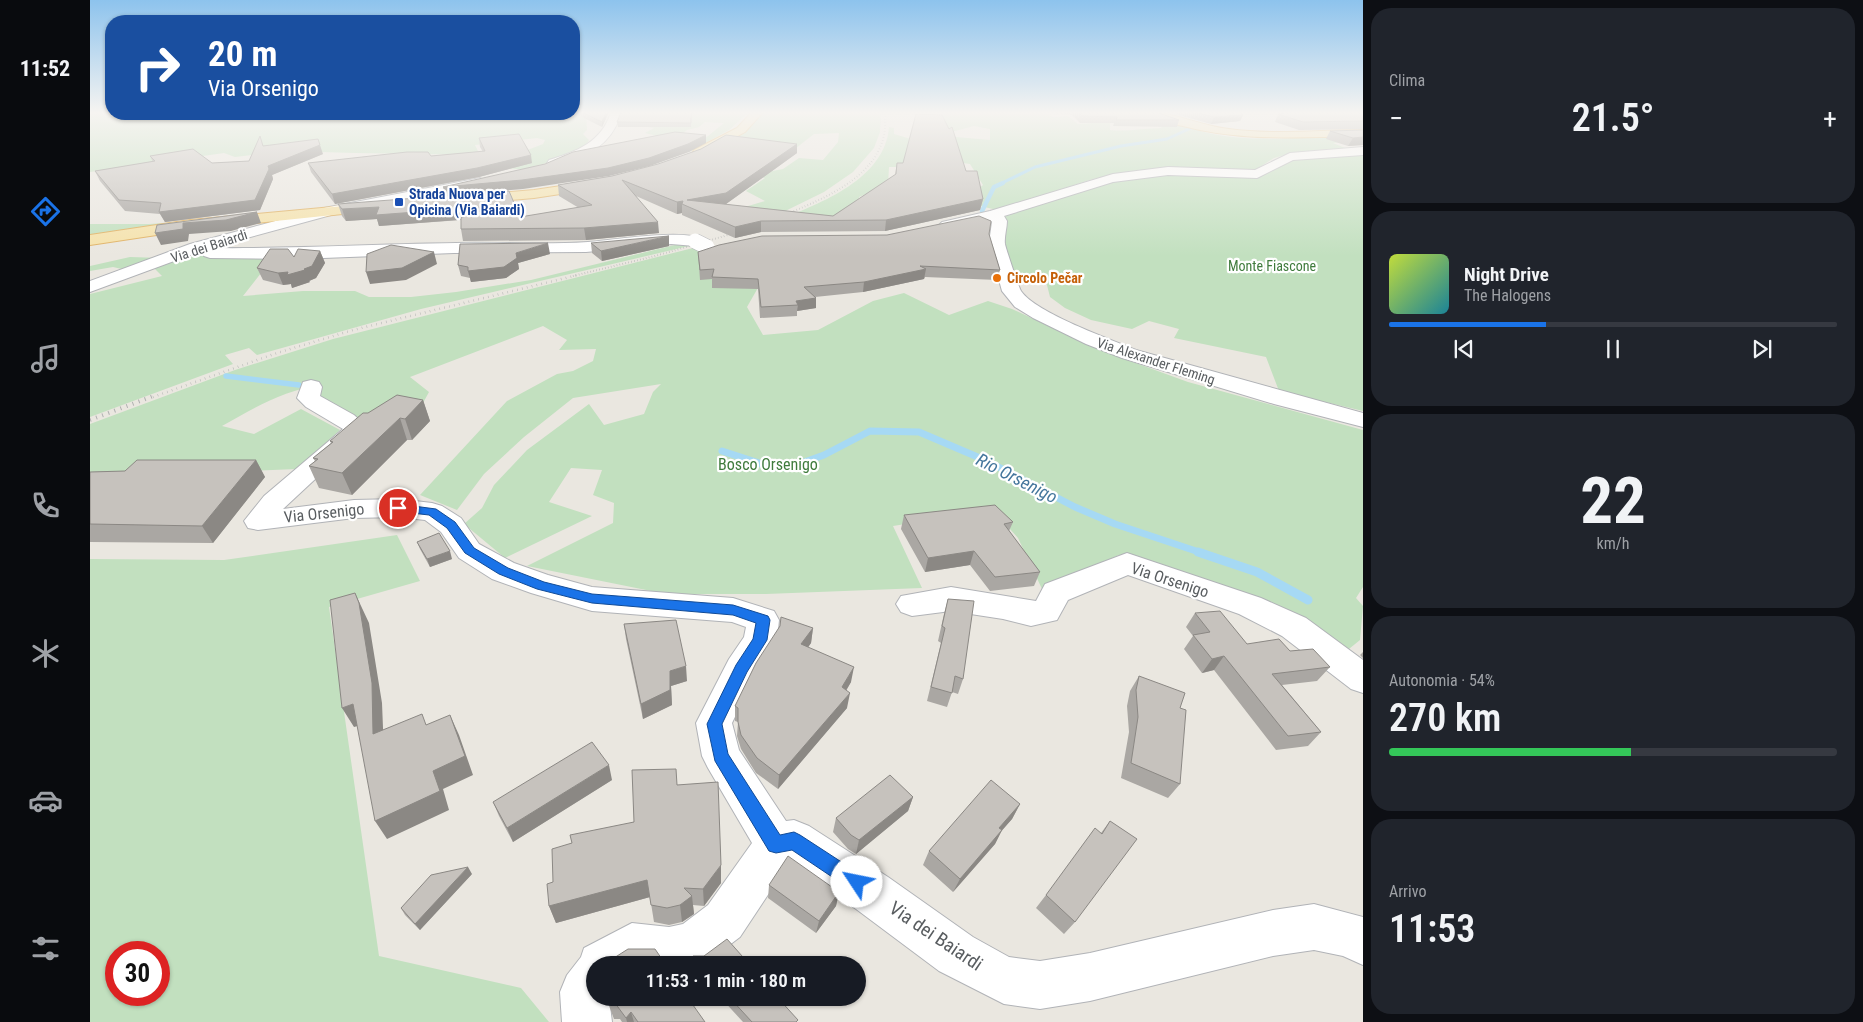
<!DOCTYPE html>
<html lang="it">
<meta charset="utf-8">
<style>
body{margin:0;font-family:"Roboto Condensed",sans-serif;background:#20242c;color:#f1f3f6;height:100vh;display:flex;flex-direction:column;font-size:19px;white-space:nowrap}
*{box-sizing:border-box;margin:0}
p{font-size:16px;color:#9ea1a6}
.icon{flex:none;width:28px;height:28px;fill:none;stroke:currentColor;stroke-width:2;stroke-linecap:round;stroke-linejoin:round}
.map{position:relative;flex:1;overflow:hidden}
.sheet{display:flex;flex-direction:column;gap:8px;padding:8px;background:#0d0f14;width:500px}
.sheet>*{flex:none}
.hud{position:absolute;left:15px;top:15px;width:475px;height:105px;border-radius:20px;box-shadow:0 1px 4px #0004;background:#1a4fa0;color:#fff;overflow:hidden}
.speed{position:absolute;left:15px;top:941px;display:flex;gap:10px;font-size:25px;font-weight:700;text-align:center}
.speed>*{display:grid;place-content:center;width:65px;height:65px;border-radius:50%;background:#171b24;box-shadow:0 1px 4px #0004;line-height:1}
.speed .limit{border:8px solid #d22;background:#fff;color:#111}
.pin{position:absolute;display:grid;place-items:center;width:42px;height:42px;color:#fff;margin:-21px;border:2px solid #fff;border-radius:50%;box-shadow:0 1px 5px #0007}
.me{position:absolute;width:55px;margin:-28px;rotate:304deg;stroke-linejoin:round;filter:drop-shadow(0 0 4px #0008)}
.turn{display:flex;align-items:center;gap:18px;height:105px;padding:0 20px;font-size:22px}
.turn .icon{width:65px;height:65px;stroke-width:2.5}
.turn b{display:block;font-size:35px;line-height:42px}
.big{font-size:38px;font-weight:600;line-height:1.1}
.sheet .tile{flex:1;display:flex;flex-direction:column;justify-content:center;gap:8px;min-width:0;padding:0 18px;border-radius:20px;background:#20242c}
.sheet .dial{align-items:center;gap:0}
.dial b{font-size:65px;line-height:1}
.song{display:flex;align-items:center;gap:15px}
.cover{width:60px;height:60px;border-radius:8px;background:linear-gradient(135deg,hsl(70 70% 55%),hsl(190 70% 35%))}
.played{height:5px;border-radius:2px;background:linear-gradient(90deg,#1a73e8 35%,#363941 35%)}
.keys{display:flex;justify-content:space-around;direction:ltr}
.heat{display:flex;justify-content:space-between;align-items:center;font-size:28px;direction:ltr}
.charge{height:8px;border-radius:4px;background:linear-gradient(90deg,#34c759 54%,#363941 0)}
.trip{position:absolute;left:496px;top:956px;width:280px;height:50px;border-radius:25px;background:#171b24;box-shadow:0 1px 4px #0004;font-weight:600;line-height:50px;text-align:center}
main{display:flex;flex:1;min-height:0}
.tab-bar{display:flex;flex-direction:column;width:90px;justify-content:space-around;align-items:center;background:#090b0e;color:#9ea1a6}
.tab-bar .icon{width:35px;height:35px}
.tab-bar .selected{color:#1a73e8}
.tab-bar b{font-size:22px;color:#f1f3f6}
.map>svg:first-child{display:block}
</style>
<main>
<nav class="tab-bar">
<b>11:52</b>
<svg class="icon selected" aria-label="directions" viewBox="0 0 24 24"><path d="M12 3l9 9-9 9-9-9zM9 14v-3h6M13 9l2 2-2 2"/></svg>
<svg class="icon" aria-label="music" viewBox="0 0 24 24"><path d="M9 18V5l10-2v13"/><circle cx="6" cy="18" r="3"/><circle cx="16" cy="16" r="3"/></svg>
<svg class="icon" aria-label="phone" viewBox="0 0 24 24"><path d="M5 4h4l2 5-3 2q2 4 5 5l2-3 5 2v4C11 20 4 13 5 4z"/></svg>
<svg class="icon" aria-label="climate" viewBox="0 0 24 24"><path d="M12 3v18M4 7l16 10M4 17L20 7"/></svg>
<svg class="icon" aria-label="car" viewBox="0 0 24 24"><path d="M5 17H2v-5l4-1 3-4h7l3 4 3 1v5h-3M9 17h6M6 11h13"/><circle cx="7" cy="17" r="2"/><circle cx="17" cy="17" r="2"/></svg>
<svg class="icon" aria-label="filters" viewBox="0 0 24 24"><path d="M4 7h16M4 17h16"/><circle cx="9" cy="7" r="2"/><circle cx="15" cy="17" r="2"/></svg>
</nav>
<div class="map">
<svg width="1273" height="1022" viewBox="0 0 1273 1022">
<rect width="100%" height="100%" fill="#eae7e0"/>
<path fill="#c2e0bf" fill-rule="evenodd" d="M0,112L496,114L497,130L493,134L499,140C493,154 448,166 433,169C428,170 423,168 417,168L435,151L453,144L455,140L447,138L385,145L390,155L266,153L231,152L218,148L145,157L134,153L0,172Z
M561,112H618L619,115L659,112L639,130L599,152L594,148L618,136L634,123L615,122L609,127L597,130L591,135L596,143L555,133L564,128L528,122Z
M674,112H791L790,132L784,148L763,172L734,192L681,218H618L675,201L656,191L675,178L667,176V174L693,169L709,158L733,160L748,142L749,133L724,134L692,159L627,149L653,133Z
M850,112H916L921,115L954,112L963,117L978,116L988,124L1020,122V130C1036,132 1055,128 1072,128L1066,125C1084,120 1101,129 1118,133C1168,144 1223,136 1273,134V140L1243,143L1260,150L1198,154L1184,158L1162,172L1064,169L1003,179L907,210L882,204L886,191L893,185L880,164L845,159L855,136L900,140V129L884,126L861,132Z
M799,127L804,128V134L821,139L828,167H799L798,185L769,197L770,204L751,218L689,220C731,203 795,179 799,127Z
M1273,153V411L1189,391L1176,357L1084,338L1089,329L1059,321L1042,329L1001,320L975,308L960,297L957,285L949,279L925,274C920,259 907,229 916,214L992,188L1067,173L1169,176C1184,173 1193,162 1207,158Z
M118,220L0,236V224H59Z
M593,243L599,246L331,309L167,355L159,348L135,355L143,364L0,417V294L72,276L64,268L88,258L120,255L198,256L175,268L153,296L213,291H265L279,297H321L366,292L441,280Z
M603,248L673,279L657,307L673,335L728,330L783,301L814,293L859,315L898,301L922,309L1010,350L1098,382L1273,430V587L1266,598L1273,606L1270,640L1254,653L1145,590L1029,555L952,589L928,538L903,510L803,526L832,588L676,594H576L437,566L523,523L524,503L503,495L512,470L481,468L459,502L502,516L415,558L374,524L392,508L404,485L437,450L499,404L514,425L554,414L563,392L571,384L483,398L434,437L394,474L367,510L330,495L417,401L467,374L483,371L503,361L506,349L469,350L477,340L453,326L320,377L339,392L327,414L283,429L228,399L231,385C194,390 164,408 132,426L164,434L211,409L250,430L207,469L0,478V424L145,370L243,339Z
M40,257L71,258L36,270L23,267L0,271V266Z
M307,535L330,581L239,607L289,956L431,988L459,1022H0V559L134,560ZM26,952H69V995H26Z"/>
<g fill="none" stroke-linecap="round" stroke-linejoin="round">
<path stroke="#a6d9f4" stroke-width="3" d="M910,184L945,167L1031,146L1077,139L1101,128"/>
<path stroke="#a6d9f4" stroke-width="4.5" d="M892,211L904,187L913,183"/>
<path stroke="#a6d9f4" stroke-width="5.5" d="M136,376L209,385"/>
<path stroke="#a6d9f4" stroke-width="7" d="M632,451L678,466L698,468L734,455L780,431L829,432L897,461L985,507L1025,524L1112,553"/>
<path stroke="#a6d9f4" stroke-width="9" d="M1108,552L1167,572L1218,600"/>
<defs>
<path id="minor" d="M521,112H531C525,138 506,152 482,161C474,163 466,168 459,166L457,163L459,160C486,152 512,142 521,112Z
M1273,147V155L1203,160L1167,178L1078,175L1023,182L914,216L917,221C917,228 914,237 915,244C916,249 929,288 931,291C946,313 1020,339 1046,350L1273,413V427L1184,404L1032,358L996,344L943,318L925,307L912,291L899,243L902,222L900,220L857,230L849,225L852,222L900,211L1023,174L1078,167L1165,170L1200,153Z
M390,178L397,182L395,185L241,215L120,248C202,249 284,244 366,243C410,242 454,245 498,242C517,241 603,227 613,241L605,246L581,244L496,252L364,253L207,259L120,258L114,256L112,253L114,250L0,292V281L100,244L234,208Z
M221,380L229,382L232,387L230,396L264,415L279,429L193,509L264,500L308,499L342,503L352,506L371,518L389,544L424,563L458,575L502,587L643,598L684,611L689,620L687,640L664,677L642,723L649,750L696,821L704,820L719,826L798,877L883,937L919,957L950,961L1000,953L1183,910L1224,904L1273,917V965L1253,956L1224,950L1183,956L1000,1001L950,1009L914,1004L849,971L766,909L699,863L650,937L613,965H505V998H519L522,1022H472L470,992L477,975L491,957L494,948L542,923L579,927L593,924L618,905L662,843L618,768L612,756L606,723L639,659L654,637L656,627L642,622L502,611L441,593L402,579L369,558L351,532L335,520L308,517L264,518L168,530L158,528L154,521L174,496L253,429L216,407L207,398L213,382Z
M1037,553L1171,598L1216,618L1273,660V693L1261,689L1192,636L1149,614L1038,575L978,600L967,620L941,626L913,619L861,611L822,616L811,612L806,604L811,596L861,587L946,601L955,584Z"/>
<path id="major" d="M662,112H673L655,132L612,156H604L602,153L604,150L647,128Z
M1057,112C1084,112 1111,126 1139,129C1183,135 1229,130 1273,130V136C1212,137 1152,142 1093,126C1082,124 1066,120 1057,112Z
M505,181L510,182L512,185L510,188L444,198L384,203L377,199L384,195L444,190Z
M286,203L293,207L291,210L100,230L0,245V235L100,220Z"/>
</defs>
<use href="#minor" stroke="#b1b3b7" stroke-width="2"/>
<use href="#major" stroke="#e0b264" stroke-width="2"/>
<use href="#minor" fill="#fff" fill-rule="evenodd"/>
<use href="#major" fill="#f5e2ab" fill-rule="evenodd"/>
<path stroke="#afb0b0" stroke-width="2" stroke-dasharray="0.5 2.5" stroke-linecap="butt" d="M690,217C727,201 781,182 793,139C796,130 795,121 795,112
M483,276L565,256L652,231"/>
<path stroke="#afb0b0" stroke-width="2.5" stroke-dasharray="0.5 4.5" stroke-linecap="butt" d="M63,397L187,353L263,330L488,275"/>
<path stroke="#afb0b0" stroke-width="4" stroke-dasharray="1 5.5" stroke-linecap="butt" d="M0,420L66,395"/>
<defs>
<path id="minor-bridge" d="M605,241L617,247"/>
</defs>
<use href="#minor-bridge" stroke="#b1b3b7" stroke-width="16" stroke-linecap="butt"/>
<use href="#minor-bridge" stroke="#fff" stroke-width="15"/>
</g>
<path fill="#aaa7a3" d="M484,112H519L512,127L484,113Z
M602,112L601,127H528L527,122Z
M949,112H1066L1089,120L1087,127L1023,126L1024,123H990L982,115Z
M1078,112H1152L1153,115L1150,121L1121,124Z
M1273,112V129L1209,130L1185,122L1188,114Z
M1273,130V145L1258,146L1236,139L1240,131Z
M389,138L442,163L389,177L245,204L221,172L218,163L341,156L393,152L390,147Z
M707,144V153L636,204H633L743,216L805,175L807,163L876,171L893,199L890,210L795,231L671,232L645,238L592,215V213L587,214L546,196L569,233L496,240L373,241L371,229V220L289,226L287,219L256,221L252,216L248,204L430,217L489,208L469,196L468,185Z
M174,146L233,154L182,175L183,179L170,210L75,222L70,214L35,211L10,181L5,171L63,162L60,156L122,163L159,161Z
M899,234L910,270L907,280L835,277L834,279L773,292L725,297L726,308L707,311V316L670,318L668,289L622,288V279L610,280L608,252Z
M501,243L579,246L512,261L502,253Z
M230,251L235,263L226,278L219,281L220,282L202,288L201,284L193,285L173,280L167,268L204,257Z
M460,254L428,263L429,269L416,278L381,282L380,278L371,276L368,265Z
M333,400L340,421L322,440H317L262,495L229,488L219,466L225,461L223,458L241,443L240,441L278,413Z
M166,460L175,477L123,543L0,542V472L35,471Z
M814,515L923,522L919,531L950,572L944,586L900,591L880,565L835,572L811,529Z
M327,542L362,559L340,567L330,549Z
M858,599L873,679L868,694L862,692L857,707L837,701L851,643L848,641L854,614Z
M1105,613L1157,644L1200,651L1240,667L1227,681L1192,685L1231,732L1218,746L1186,750L1124,670L1112,673L1094,649L1103,636L1096,627Z
M534,624L597,681L581,686L582,705L553,719L536,639Z
M723,628L721,643L718,647L761,682L756,691L757,708L688,789L666,773L651,749L647,736L648,722L645,721V706Z
M1273,652V658L1270,655Z
M1049,676L1090,708V784L1078,798L1031,778L1039,732L1037,706L1040,691Z
M522,780L423,842L409,816L403,802Z
M588,785L631,883L614,906L603,905L604,914L592,922L579,925L564,922L560,897L466,923L459,906L463,882L482,843L544,822Z
M823,797L818,811L766,854L758,849L743,832L746,818Z
M930,804L922,819L912,830L905,844L863,892L833,865L839,851Z
M1020,821L985,922L974,934L946,908L956,895L1011,833Z
M382,874L330,930L315,915L311,908Z
M679,885L749,892L746,906L726,933L678,898Z
M603,956L611,965H604Z
M517,998L615,1022H532L530,1019H524L518,1003Z
M631,998H688L707,1022H653Z"/>
<path fill="#8b8884" d="M516,112H519L512,127V122Z
M1153,115L1150,121L1121,124L1124,117Z
M616,135V143L599,152L560,166L519,176L433,189L355,195L353,187Z
M1273,137V145L1258,146L1263,138Z
M228,139L233,154L182,175L183,179L170,210L75,222L69,212L178,166Z
M707,144V153L636,204L606,210L597,200Z
M441,155L442,163L389,177L245,204L242,194Z
M893,199L890,210L795,231L796,220Z
M593,201L592,204V213L587,214V202Z
M405,206L407,217L289,226L287,219L256,221L252,209L289,207Z
M167,212L171,223L141,231L99,234L98,241L71,245L65,233L93,223Z
M671,221V232L645,238V227Z
M568,222L569,233L496,240L494,228Z
M579,236V246L512,261L511,251Z
M458,243L460,254L428,263L429,269L416,278L381,282L378,271L426,253Z
M230,251L235,263L226,278L219,281L220,282L202,288L201,284L193,285L188,273L214,269Z
M344,252L347,264L316,280L280,284L276,272Z
M836,269L834,279L773,292L774,282Z
M726,298V308L707,311L708,305L706,301Z
M333,400L340,421L322,440L315,419Z
M310,418L317,440L262,495L252,473Z
M166,460L175,477L123,543L112,526Z
M360,551L362,559L340,567L337,559Z
M884,551L880,565L835,572L838,558Z
M265,593L279,623L292,703L294,753L283,734Z
M723,628L721,643L710,659L711,644Z
M1134,656L1124,670L1112,673L1122,659Z
M596,666L597,681L581,686L582,705L553,719L551,704L580,671Z
M764,667L761,682L749,702L752,687Z
M760,693L757,708L688,789L689,775Z
M263,704L275,724L264,727L252,708Z
M360,715L369,735L383,775L353,789L359,810L297,839L285,821L343,771Z
M519,765L522,780L423,842L417,828Z
M823,797L818,811L766,854L769,840Z
M930,804L922,819L902,842L909,828Z
M912,830L905,844L863,892L870,879Z
M631,865V883L614,906L613,889Z
M378,867L382,874L330,930L325,924Z
M557,880L560,897L466,923L459,906Z
M749,892L746,906L726,933L729,921Z
M602,896L604,914L592,922L590,905Z
M541,1012L544,1022H537L536,1018Z"/>
<path fill="#c6c2bd" stroke="#8b8884" d="M491,112H516L512,122Z
M531,112H601V123L527,122Z
M988,112H1066L1089,120H1026L1027,117L992,116Z
M1104,112H1152L1153,113V115L1124,117Z
M1201,112H1273V121L1213,122L1188,114Z
M826,114L852,115L859,129L862,127L876,171H887L893,199L796,220L671,221L645,227L592,204L593,201L587,202L532,180L568,222L494,228L371,229V218L405,206L286,215L289,207L252,209L248,204L419,191L430,217L502,205L468,185L522,176L568,164L611,149L636,135L707,144L636,193L597,200L743,216L806,174L807,163H813Z
M1273,130V137L1263,138L1240,131Z
M585,132L616,135L598,144L559,158L518,168L432,180L353,187L455,164L483,152Z
M429,134L441,155L387,168L242,194L218,163L317,152H338L341,156L395,151L389,138Z
M170,136L173,146L228,139L230,145L178,166L179,169L165,200L69,212L71,203L29,200L5,171L65,161L60,156L103,149L122,163L159,161Z
M167,212L136,220L93,223V229L65,233L67,225Z
M889,216L901,221L899,234L910,270L830,266L836,269L774,282L714,287L726,298L706,301L708,305L671,307L668,279L622,277L624,269L610,270L608,252L629,245L672,236L797,235Z
M579,236L511,251L501,243Z
M458,243L426,253L427,258L414,267L378,271V267L368,265L370,244Z
M301,245L344,252L312,268L276,272L277,254Z
M180,249H198L204,257L208,249L230,251L222,266L214,269L215,270L197,275L198,272L188,273L167,268Z
M307,395L333,400L315,419L310,418L252,473L219,466L228,459L223,458L243,442L240,441L273,413H278Z
M47,460H166L112,526L0,524V472L35,471Z
M905,505L923,522L914,524L950,572L905,577L884,551L838,558L814,515Z
M349,533L360,551L337,559L327,542Z
M265,593L269,603L282,683L283,734L332,714L336,725L360,715L375,756L343,771L350,791L285,821L263,704L252,708L240,600Z
M858,599L884,601L873,679L865,676L862,693L841,687L855,628L852,626Z
M1130,611L1157,644L1189,639L1200,651L1223,649L1240,667L1182,674L1231,732L1198,736L1134,656L1122,659L1103,635L1120,632L1105,613Z
M691,617L723,628L711,644L764,667L752,687L760,693L689,775L667,758L651,735L648,722V708L645,706L666,663L690,626Z
M586,620L596,666L580,671V690L551,704L534,624Z
M1049,676L1095,693L1090,708L1096,710L1090,784L1041,763L1048,717L1046,690Z
M502,742L519,765L417,828L403,802Z
M586,769L587,785L628,782L631,865L613,889L594,888L602,896L590,905L577,908L561,905L557,880L459,906L457,884L463,882L462,849L482,843L480,835L544,822L542,770Z
M800,775L823,797L769,840L761,835L746,818Z
M901,780L930,804L909,828L912,830L870,879L839,851Z
M1020,821L1047,839L985,922L956,895L1005,828L1012,834Z
M698,856L749,892L729,921L679,885Z
M378,867L325,924L311,908L341,875Z
M637,939L660,965H611L603,956H614Z
M538,949H565L576,965H513Z
M517,998H598L615,1022H548L541,1012L536,1018L525,1003H518Z
M640,998H688L708,1020L706,1022H662Z"/>
<linearGradient id="sky" x2="0" y2="1"><stop stop-color="#8dc3ed"/><stop offset="0.44" stop-color="#f6f4f1"/><stop offset="1" stop-color="#f6f4f1" stop-opacity="0"/></linearGradient>
<rect width="1273" height="256" fill="url(#sky)"/>
<path fill="#1a73e8" stroke="#114b97" d="M308,504L346,509L365,522L384,548L418,568L454,582L502,594L643,605L678,616L680,620L677,640L657,672L632,724L638,754L690,835L704,832L710,835L773,876L776,882L773,889L767,891L760,889L702,850L686,853L679,851L625,761L617,724L646,665L663,639L666,623L643,615L502,603L447,589L409,574L375,553L357,528L339,515L304,511V506Z"/>
<rect fill="#1a4fb4" stroke="#fff" stroke-width="2" x="304" y="197" width="10" height="10" rx="2.5"/>
<circle fill="#e8710a" stroke="#fff" stroke-width="2" cx="907" cy="278" r="5"/>
<g text-anchor="middle" dominant-baseline="central" stroke-width="4.5" stroke-linejoin="round" paint-order="stroke">
<g font-size="14" font-weight="bold" fill="#164399" stroke="#fff" text-anchor="start">
<text x="319" y="194">Strada Nuova per<tspan x="319" dy="16">Opicina (Via Baiardi)</tspan></text>
</g>
<g font-size="14" fill="#595d60" stroke="#fff">
<text transform="translate(119 246) rotate(-18)">Via dei Baiardi</text>
<text transform="translate(1066 361) rotate(18)">Via Alexander Fleming</text>
</g>
<g font-size="14" fill="#3f7b3c" stroke="#fff">
<text x="1182" y="266">Monte Fiascone</text>
</g>
<g font-size="14" font-weight="bold" fill="#c56008" stroke="#fff" text-anchor="start">
<text x="917" y="278">Circolo Pečar</text>
</g>
<g font-size="16" fill="#3f7b3c" stroke="#fff">
<text x="678" y="464">Bosco Orsenigo</text>
</g>
<g font-size="16" fill="#595d60" stroke="#fff">
<text transform="translate(234 513) rotate(-6)">Via Orsenigo</text>
<text transform="translate(1080 580) rotate(18)">Via Orsenigo</text>
</g>
<g font-size="18" font-style="italic" fill="#44769c" stroke="#fff">
<text transform="translate(927 478) rotate(27)">Rio Orsenigo</text>
</g>
<g font-size="19" fill="#595d60" stroke="#fff">
<text transform="translate(846 936) rotate(34)">Via dei Baiardi</text>
</g>
</g>
</svg>
<div class="speed"><div class="limit">30</div></div>
<div class="pin" style="left:308px;top:508px;background:#d93025"><svg class="icon" aria-label="arrive" viewBox="0 0 24 24"><path d="M6 21V4h12l-3 4 3 4H6"/></svg></div>
<svg class="me" style="left:767px;top:882px" viewBox="-20 -20 40 40"><circle r="19" fill="#fff"/><path d="M0-13L10 11 0 6-10 11z" fill="#1a73e8"/></svg>
<div class="trip">11:53 · 1 min · 180 m</div>
<div class="hud">
<div class="turn"><svg class="icon" aria-label="right" viewBox="0 0 24 24"><path d="M7 20v-9h11M14 6l5 5-5 5"/></svg><div><b>20 m</b>Via Orsenigo</div></div>
</div>
</div>
<section class="sheet">
<div class="tile"><p>Clima</p>
<div class="heat"><a>−</a><b class="big">21.5°</b><a>+</a></div>
</div>
<div class="tile">
<div class="song"><i class="cover"></i><div><b>Night Drive</b><p>The Halogens</p></div></div>
<div class="played"></div>
<div class="keys"><svg class="icon" aria-label="previous" viewBox="0 0 24 24"><path d="M18 5L8 12l10 7zM5 5v14"/></svg><svg class="icon" aria-label="pause" viewBox="0 0 24 24"><path d="M8 5v14M16 5v14"/></svg><svg class="icon" aria-label="next" viewBox="0 0 24 24"><path d="M6 5l10 7-10 7zM19 5v14"/></svg></div>
</div>
<div class="tile dial"><b>22</b><p>km/h</p></div>
<div class="tile"><p>Autonomia · 54%</p><b class="big">270 km</b><div class="charge"></div></div>
<div class="tile"><p>Arrivo</p><b class="big">11:53</b></div>
</section>
</main>
